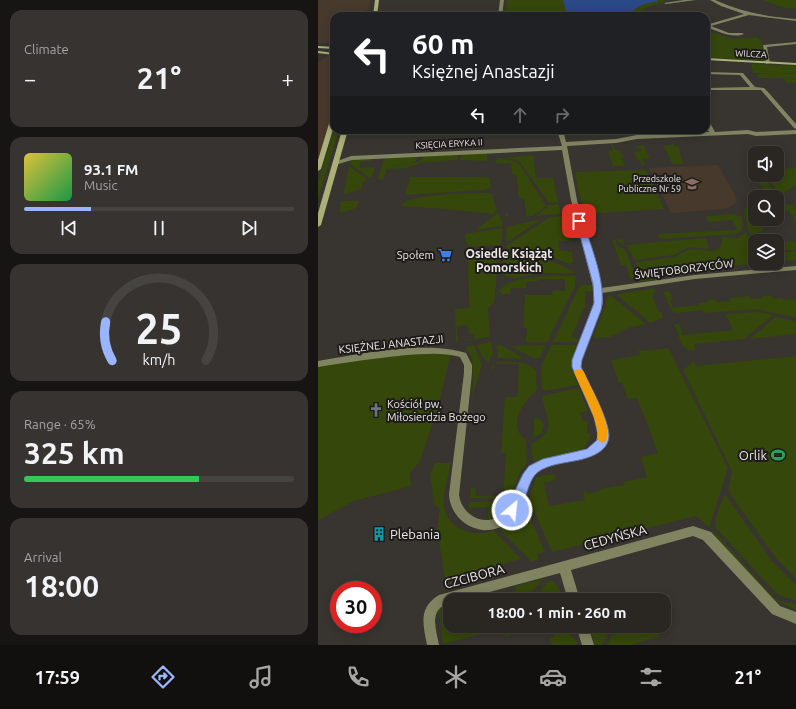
<!DOCTYPE html>
<meta charset="utf-8">
<style>
body{margin:0;font-family:Ubuntu,sans-serif;background:#363330;color:#f1f3f6;height:100vh;display:flex;flex-direction:column;font-size:15px;white-space:nowrap}
*{box-sizing:border-box;margin:0}
p{font-size:13px;color:#a5a5a6}
.icon{flex:none;width:22px;height:22px;fill:none;stroke:currentColor;stroke-width:2;stroke-linecap:round;stroke-linejoin:round}
.map{position:relative;flex:1;overflow:hidden}
.side{display:flex;flex-direction:column;gap:10px;padding:10px;background:#171513;width:318px}
.side>*{flex:none}
.guide{position:absolute;left:12px;top:12px;width:380px;height:122px;border-radius:12px;box-shadow:0 2px 10px #0003,0 0 0 1px #464441;background:#202124;color:#fff;overflow:hidden}
.controls{position:absolute;left:430px;top:146px;display:grid;gap:8px}
.controls a{display:grid;place-items:center;width:36px;height:36px;border-radius:8px;background:#2a2723;box-shadow:0 2px 10px #0003,0 0 0 1px #464441;font-size:20px}
.speed{position:absolute;left:12px;top:581px;display:flex;gap:8px;font-size:20px;font-weight:700;text-align:center}
.speed>*{display:grid;place-content:center;width:52px;height:52px;border-radius:50%;background:#2a2723;box-shadow:0 2px 10px #0003,0 0 0 1px #464441;line-height:1}
.speed .limit{border:6px solid #d22;background:#fff;color:#111}
.pin{position:absolute;display:grid;place-items:center;width:34px;height:34px;color:#fff;margin:-17px;border-radius:8px;box-shadow:0 2px 6px #0006}
.me{position:absolute;width:44px;margin:-22px;rotate:28deg;stroke-linejoin:round;filter:drop-shadow(0 0 3px #0008)}
.turn{display:flex;align-items:center;gap:14px;height:84px;padding:0 16px;font-size:18px}
.turn .icon{width:52px;height:52px;stroke-width:2.5}
.turn b{display:block;font-size:28px;line-height:34px}
.lanes{display:flex;align-items:center;height:38px;padding:0 16px;background:#0003;justify-content:center;gap:20px;direction:ltr}
.lanes .off{opacity:.35}
.big{font-size:30px;font-weight:700;line-height:1.1}
.side .widget{flex:1;display:flex;flex-direction:column;justify-content:center;gap:6px;min-width:0;padding:0 14px;border-radius:12px;background:#363330}
.side .dial{align-items:center;gap:0}
.dial svg{height:104px;overflow:visible;fill:none;stroke:#464441;stroke-width:7;stroke-linecap:round;text-anchor:middle}
.dial text{fill:#f1f3f6;stroke:none}
.song{display:flex;align-items:center;gap:12px}
.cover{width:48px;height:48px;border-radius:6px;background:linear-gradient(135deg,hsl(50 70% 55%),hsl(140 70% 35%))}
.played{height:4px;border-radius:2px;background:linear-gradient(90deg,#9bb5fd 25%,#464441 25%)}
.keys{display:flex;justify-content:space-around;direction:ltr}
.heat{display:flex;justify-content:space-between;align-items:center;font-size:22px;direction:ltr}
.charge{height:6px;border-radius:3px;background:linear-gradient(90deg,#34c759 65%,#464441 0)}
.trip{position:absolute;left:125px;top:593px;width:228px;height:40px;border-radius:12px;background:#2a2723;box-shadow:0 2px 10px #0003,0 0 0 1px #464441;font-weight:700;line-height:40px;text-align:center}
.dock{display:flex;height:64px;justify-content:space-around;align-items:center;background:#11100e;color:#a5a5a6}
.dock .icon{width:28px;height:28px}
.dock .on{color:#9bb5fd}
.dock b{font-size:18px;color:#f1f3f6}
main{display:flex;flex:1;min-height:0}
.map>svg:first-child{display:block}
</style>
<main>
<section class="side">
<div class="widget"><p>Climate</p>
<div class="heat"><a>−</a><b class="big">21°</b><a>+</a></div>
</div>
<div class="widget">
<div class="song"><i class="cover"></i><div><b>93.1 FM</b><p>Music</p></div></div>
<div class="played"></div>
<div class="keys"><svg class="icon" aria-label="previous" viewBox="0 0 24 24"><path d="M18 5L8 12l10 7zM5 5v14"/></svg><svg class="icon" aria-label="pause" viewBox="0 0 24 24"><path d="M8 5v14M16 5v14"/></svg><svg class="icon" aria-label="next" viewBox="0 0 24 24"><path d="M6 5l10 7-10 7zM19 5v14"/></svg></div>
</div>
<div class="widget dial"><svg viewBox="0 0 100 80">
<path d="M14 69A42 42 0 1 1 86 69"/>
<path d="M14 69A42 42 0 0 1 9 39" stroke="#9bb5fd"/>
<text x="50" y="56" font-size="32" font-weight="700">25</text>
<text x="50" y="72" font-size="11">km/h</text>
</svg></div>
<div class="widget"><p>Range · 65%</p><b class="big">325 km</b><div class="charge"></div></div>
<div class="widget"><p>Arrival</p><b class="big">18:00</b></div>
</section>
<div class="map">
<svg width="478" height="645" viewBox="0 0 478 645">
<rect width="100%" height="100%" fill="#38342f"/>
<path fill="#49392d" d="M13,54H16V109L0,160V63Z"/>
<path fill="#48392d" d="M0,0H53L51,10L43,11L42,16H16V43H0Z
M400,165L419,199L417,204L407,209L353,213L331,168Z"/>
<path fill="#35470a" d="M189,0H345L347,2L332,6L324,10L328,14L336,16H187Z
M444,0H478V9L466,8Z
M388,30L414,39L438,37L444,41L445,61L388,57Z
M433,64L478,66V73H435Z
M455,73L478,74V83H469L465,78H440L439,74Z
M16,129V130H21L0,198V182Z
M293,144H295L297,150H302L305,157L302,159L305,160L307,166H295L290,151H295Z
M356,144L357,147H361L362,155L366,164H354L349,152L345,146Z
M325,145L332,158L324,159L327,165H324L321,159H319L316,152L323,151V149H320L318,146Z
M169,153V161L142,160L143,154Z
M140,154V160L101,162L106,156Z
M215,155L218,178H235L240,202L231,203L204,165L198,160L184,158Z
M101,156L97,162L63,168L65,161L69,158Z
M181,158L197,161L202,165L228,206L215,216L188,217L187,214H190V217L208,216L206,198H201L198,174H194L193,163L179,164L178,161L174,162Z
M33,159H54L53,161H43L41,168L57,167L53,179L32,164Z
M139,161L100,163V165L91,166L90,168L69,169L65,180L60,179L63,168L100,162Z
M31,166L50,180L45,182L43,189L25,195Z
M478,168V184L462,196L448,175H459V169Z
M328,170L346,209L267,214L260,190L257,172Z
M442,175H445L461,198L456,197L454,194L449,195L438,178H444Z
M92,177H169L172,178L173,188L166,190L87,195Z
M171,193L174,194L179,210L175,214L126,209L83,206C89,193 156,193 171,193Z
M23,201H41L38,208L24,213L21,211Z
M459,201H466L469,205H475L478,209V222L471,211L466,212Z
M241,204L243,214L218,216L231,205Z
M430,205L437,216V219H439L445,229V231L433,234L429,228L426,209Z
M180,213L185,224L183,226L157,230Z
M414,214L424,217V230L418,234L341,239L339,234L419,230L414,220L391,222L388,216Z
M244,216L251,241H240L242,250L254,252L255,262L251,264L236,258L188,248V246L230,218Z
M223,219L191,241H188L189,227Z
M185,228L183,245L148,247L151,245L148,243L147,235L152,233Z
M428,233L437,245V263H440L337,275L339,279L323,282L317,262H318L356,257L372,249L396,251C403,247 404,245 403,237L422,238L421,236Z
M388,238L391,249L371,247L356,255L316,260L309,245Z
M305,239L306,244L298,240V245L306,249L308,251L318,279H312L308,265H303L294,240Z
M478,241V250L459,251V244H462V242Z
M182,251L179,263L178,286L176,303L170,308L172,337L147,341V340L157,338V334H151L150,325L139,326L140,341H138L137,309L151,308L150,252Z
M478,251V260L459,262V253Z
M188,252C212,256 237,259 257,273H221L196,278L187,276L183,273L186,253Z
M258,276L257,286L229,342H208L209,328H205L207,295H234L235,290L247,291V279H220V281L208,282V288H193L192,294H184L181,292C187,274 242,276 258,276Z
M262,285H274L275,291H267V306L253,337L261,339L260,342H235Z
M331,289H336L338,292L334,295L340,311L344,313L345,318L332,323L300,296V294Z
M352,291L355,300H352L355,308L381,305V303L390,302L389,300L398,299L399,302L413,301L412,298L431,296L432,299L445,298L444,296L453,295L455,299L464,298L465,300L478,299V318L439,309L386,313L385,310L360,313L355,312L345,292Z
M292,295L328,324L310,328L292,337L275,338L288,303L289,297Z
M441,312L452,314L454,316L426,339L376,344L378,350C368,351 365,347 360,338H362L356,324H361L365,335L415,330L408,314Z
M457,317L478,321V334L432,339Z
M173,342L175,354L170,363L163,355L159,345Z
M156,345L164,365L154,397L155,379L154,358L147,347Z
M183,345L207,359L180,358L178,346Z
M228,345L222,358H215L192,346Z
M234,345H259C252,362 254,368 260,385L227,391L224,389L223,365Z
M350,348L410,468L391,528L378,516L234,552L211,499L218,477L235,474L237,475L238,480L226,483L231,506L267,500L265,492L269,491V494L282,491L281,489L306,485L305,482L329,477L323,457L340,453L319,398L310,399L304,383H301L293,360L322,355L320,350L323,351Z
M135,350L132,357L119,411L102,461L92,473L93,486L36,501L0,520V364L73,354Z
M478,356V578L458,558L410,491L414,471L365,370L376,361L378,366Z
M180,362C193,362 209,360 218,371L219,390C205,402 188,426 208,440L209,464L203,471L191,499L153,498L152,497L153,488H158L157,496H185L188,453H183L187,397H199L201,364L177,363L176,369H173L176,364Z
M261,388L270,411L262,413L265,421H270L269,433L273,434C271,440 268,446 264,450C254,457 227,459 215,461L213,444C239,432 229,420 224,397L227,395Z
M216,417L223,420L226,425L223,434L216,437Z
M117,463H133C131,475 124,495 126,507C130,530 156,537 176,531L203,559L127,579L119,529L122,509L116,504L112,473L115,469Z
M407,494L453,560L478,585V600L468,598L459,594L398,528C395,518 403,504 407,494Z
M154,502H180L189,504C185,512 179,517 170,519V507L152,508L151,513H150L151,503Z
M205,502L227,552L219,554L221,559L214,562L181,529L199,515Z
M396,531L455,597L464,602L478,604V610L459,601L449,594L394,532Z
M225,579L207,600H187L199,597L197,586Z
M231,580C241,583 242,592 245,600H215Z
M126,605L127,615L132,614V626H171L172,632L125,644L120,608Z
M193,626H212L213,629L186,637Z
M233,626H250L254,637L260,642L258,645H234L232,638L236,637Z
M279,626H294L284,645H277L271,628Z
M299,626H330L343,636L313,645H289Z"/>
<path fill="#2b4887" d="M245,0H339L340,1L326,4L315,10V12L328,16H257L248,11Z"/>
<g fill="none" stroke-linecap="round" stroke-linejoin="round">
<path fill="#808461" fill-rule="evenodd" d="M182,0H186L184,16H180Z
M366,0H378L348,4L346,3Z
M392,0H397C423,12 450,17 478,19V21L431,15L393,26L411,33H424L426,34C414,39 400,31 388,27V25L426,14L403,6Z
M478,42V44L449,47L452,63L448,64L445,45Z
M388,72L425,73L437,87L446,88L450,92L478,124V129L476,128L443,90H388V88L432,87L422,75L388,74Z
M388,119L391,121L397,132L430,130L438,132L478,130V134L438,136L430,134L319,139L298,143L249,146L259,200L283,288L377,275L478,266V270L377,279L284,293L285,303L283,310L263,360V367C269,380 275,393 280,406C283,413 287,419 289,426C290,430 290,436 288,441C278,468 241,457 221,470C199,485 209,525 171,530C162,531 150,527 143,520C136,514 131,503 131,494L146,373V365L142,357C125,352 106,354 89,355C59,358 30,362 0,367V361C40,354 110,340 148,353L154,365V373L141,495C144,517 170,529 186,512C199,498 198,473 216,463C231,454 271,456 278,441C280,437 280,431 279,426C278,420 274,413 271,407C266,393 260,380 255,367V360L275,310L277,303L276,291L253,200L244,150L34,160L17,165L14,163L33,156L244,146L239,130H245L248,142L298,139L319,135L391,132L388,126Z
M375,526L393,532L462,606L478,612V624L454,614L385,540L375,536L253,570L262,600H250L242,573L142,600H132V603C110,609 118,628 121,645H109C105,624 100,608 121,595Z
M258,626H270L276,645H264Z"/>
<path fill="#aab078" fill-rule="evenodd" d="M57,0H61L59,16H55Z
M0,46L16,47V49L0,48Z
M0,51L16,53V55L0,53Z
M388,58L478,63V65L388,60Z
M16,115V126L3,169L0,171V160L13,117Z
M24,130H30L3,225L0,227V213Z"/>
</g>
<path fill="#9bb5fd" stroke="#6576a4" d="M259,219H261L265,221C273,247 289,284 283,310L264,360L263,367C271,384 290,417 291,435C291,451 274,457 261,460C248,463 231,464 220,472C207,482 210,509 194,515L190,513L188,510L205,474L211,466L225,459L269,449L279,440L280,435L276,417L254,367V360L276,303L275,284L258,221Z"/>
<path fill="#f59e0b" d="M261,369L264,370L266,372C272,387 296,427 288,441L285,443L281,441L279,438C283,424 262,387 256,372L257,370Z"/>
<defs>
<symbol id="school-bare" viewBox="-9 -9 18 18"><path d="M0-5L7-2L0 1L-7-2ZM-4 1L0 2.5L4 1V4Q0 6-4 4Z" fill="#8d6e63" stroke="#1e1c1a" stroke-width="2.5" paint-order="stroke"/></symbol>
<symbol id="supermarket-bare" viewBox="-9 -9 18 18"><path d="M-6-5.5h2.5l.6 2H6L4.5 2H-2.5L-4.4-4H-6ZM-1.5 3.2a1.3 1.3 0 1 0 .1 0ZM3 3.2a1.3 1.3 0 1 0 .1 0Z" fill="#3f7fe0" stroke="#1e1c1a" stroke-width="2.5" paint-order="stroke"/></symbol>
<symbol id="church-bare" viewBox="-9 -9 18 18"><path d="M-1.2-6h2.4v3.5h3.3v2.4h-3.3V6h-2.4V-.1h-3.3v-2.4h3.3Z" fill="#6b7280" stroke="#1e1c1a" stroke-width="2.5" paint-order="stroke"/></symbol>
<symbol id="stadium-bare" viewBox="-9 -9 18 18"><path d="M0-5a6.5 5 0 1 0 0 10a6.5 5 0 1 0 0-10ZM-3.5-1.8h7v3.6h-7Z" fill="#2e9e5b" stroke="#1e1c1a" stroke-width="2.5" paint-order="stroke"/></symbol>
<symbol id="building-bare" viewBox="-9 -9 18 18"><path d="M-4-6H4V6H1V3H-1V6H-4ZM-2.5-4.3h1.7v1.8h-1.7ZM.8-4.3h1.7v1.8H.8ZM-2.5-1h1.7V.8h-1.7ZM.8-1h1.7V.8H.8Z" fill="#0f9aa8" stroke="#1e1c1a" stroke-width="2.5" paint-order="stroke"/></symbol>
</defs>
<g fill-rule="evenodd">
<use href="#school-bare" x="364" y="174" width="20" height="20"/>
<use href="#supermarket-bare" x="117" y="245" width="20" height="20"/>
<use href="#church-bare" x="48" y="400" width="20" height="20"/>
<use href="#stadium-bare" x="450" y="445" width="20" height="20"/>
<use href="#building-bare" x="51" y="524" width="20" height="20"/>
</g>
<g text-anchor="middle" dominant-baseline="central" stroke-width="4" stroke-linejoin="round" paint-order="stroke">
<g font-size="9" fill="#ebe8e5" stroke="#1e1c1a">
<text transform="translate(433 54) rotate(3)">WILCZA</text>
<text transform="translate(131 144) rotate(-3)">KSIĘCIA ERYKA II</text>
</g>
<g font-size="9" fill="#ebe8e5" stroke="#1e1c1a" text-anchor="end">
<text x="363" y="179">Przedszkole<tspan x="363" dy="10">Publiczne Nr 59</tspan></text>
</g>
<g font-size="11" fill="#ebe8e5" stroke="#1e1c1a" text-anchor="end">
<text x="116" y="255">Społem</text>
<text x="69" y="404" text-anchor="start">Kościół pw.<tspan x="69" dy="13">Miłosierdzia Bożego</tspan></text>
</g>
<g font-size="11" fill="#ebe8e5" stroke="#1e1c1a">
<text transform="translate(366 269) rotate(-7)">ŚWIĘTOBORZYCÓW</text>
<text transform="translate(73 344) rotate(-6)">KSIĘŻNEJ ANASTAZJI</text>
</g>
<g font-size="12" font-weight="bold" fill="#ebe8e5" stroke="#1e1c1a">
<text x="191" y="253">Osiedle Książąt<tspan x="191" dy="14">Pomorskich</tspan></text>
</g>
<g font-size="13" fill="#ebe8e5" stroke="#1e1c1a" text-anchor="end">
<text x="449" y="455">Orlik</text>
<text x="72" y="534" text-anchor="start">Plebania</text>
</g>
<g font-size="13" fill="#ebe8e5" stroke="#1e1c1a">
<text transform="translate(297 537) rotate(-15)">CEDYŃSKA</text>
<text transform="translate(156 576) rotate(-15)">CZCIBORA</text>
</g>
</g>
</svg>
<div class="controls">
<a><svg class="icon" aria-label="sound" viewBox="0 0 24 24"><path d="M4 9h4l5-4v14l-5-4H4zM17 9q2 3 0 6"/></svg></a>
<a><svg class="icon" aria-label="search" viewBox="0 0 24 24"><circle cx="10" cy="10" r="6"/><path d="M15 15l6 6"/></svg></a>
<a><svg class="icon" aria-label="layers" viewBox="0 0 24 24"><path d="M12 4l9 5-9 5-9-5zM3 14l9 5 9-5"/></svg></a>
</div>
<div class="speed"><div class="limit">30</div></div>
<div class="pin" style="left:261px;top:221px;background:#d93025"><svg class="icon" aria-label="arrive" viewBox="0 0 24 24"><path d="M6 21V4h12l-3 4 3 4H6"/></svg></div>
<svg class="me" style="left:194px;top:510px" viewBox="-20 -20 40 40"><circle r="17" fill="#9bb5fd" stroke="#fff" stroke-width="3"/><path d="M0-11L8 9 0 5-8 9z" fill="#fff"/></svg>
<div class="trip">18:00 · 1 min · 260 m</div>
<div class="guide">
<div class="turn"><svg class="icon" aria-label="left" viewBox="0 0 24 24"><path d="M17 20v-9H6M10 6l-5 5 5 5"/></svg><div><b>60 m</b>Księżnej Anastazji</div></div>
<div class="lanes"><svg class="icon" aria-label="left" viewBox="0 0 24 24"><path d="M17 20v-9H6M10 6l-5 5 5 5"/></svg><svg class="icon off" aria-label="ahead" viewBox="0 0 24 24"><path d="M12 20V5M6 11l6-6 6 6"/></svg><svg class="icon off" aria-label="right" viewBox="0 0 24 24"><path d="M7 20v-9h11M14 6l5 5-5 5"/></svg></div>
</div>
</div>
</main>
<nav class="dock">
<b>17:59</b>
<svg class="icon on" aria-label="directions" viewBox="0 0 24 24"><path d="M12 3l9 9-9 9-9-9zM9 14v-3h6M13 9l2 2-2 2"/></svg>
<svg class="icon" aria-label="music" viewBox="0 0 24 24"><path d="M9 18V5l10-2v13"/><circle cx="6" cy="18" r="3"/><circle cx="16" cy="16" r="3"/></svg>
<svg class="icon" aria-label="phone" viewBox="0 0 24 24"><path d="M5 4h4l2 5-3 2q2 4 5 5l2-3 5 2v4C11 20 4 13 5 4z"/></svg>
<svg class="icon" aria-label="climate" viewBox="0 0 24 24"><path d="M12 3v18M4 7l16 10M4 17L20 7"/></svg>
<svg class="icon" aria-label="car" viewBox="0 0 24 24"><path d="M5 17H2v-5l4-1 3-4h7l3 4 3 1v5h-3M9 17h6M6 11h13"/><circle cx="7" cy="17" r="2"/><circle cx="17" cy="17" r="2"/></svg>
<svg class="icon" aria-label="filters" viewBox="0 0 24 24"><path d="M4 7h16M4 17h16"/><circle cx="9" cy="7" r="2"/><circle cx="15" cy="17" r="2"/></svg>
<b>21°</b>
</nav>
